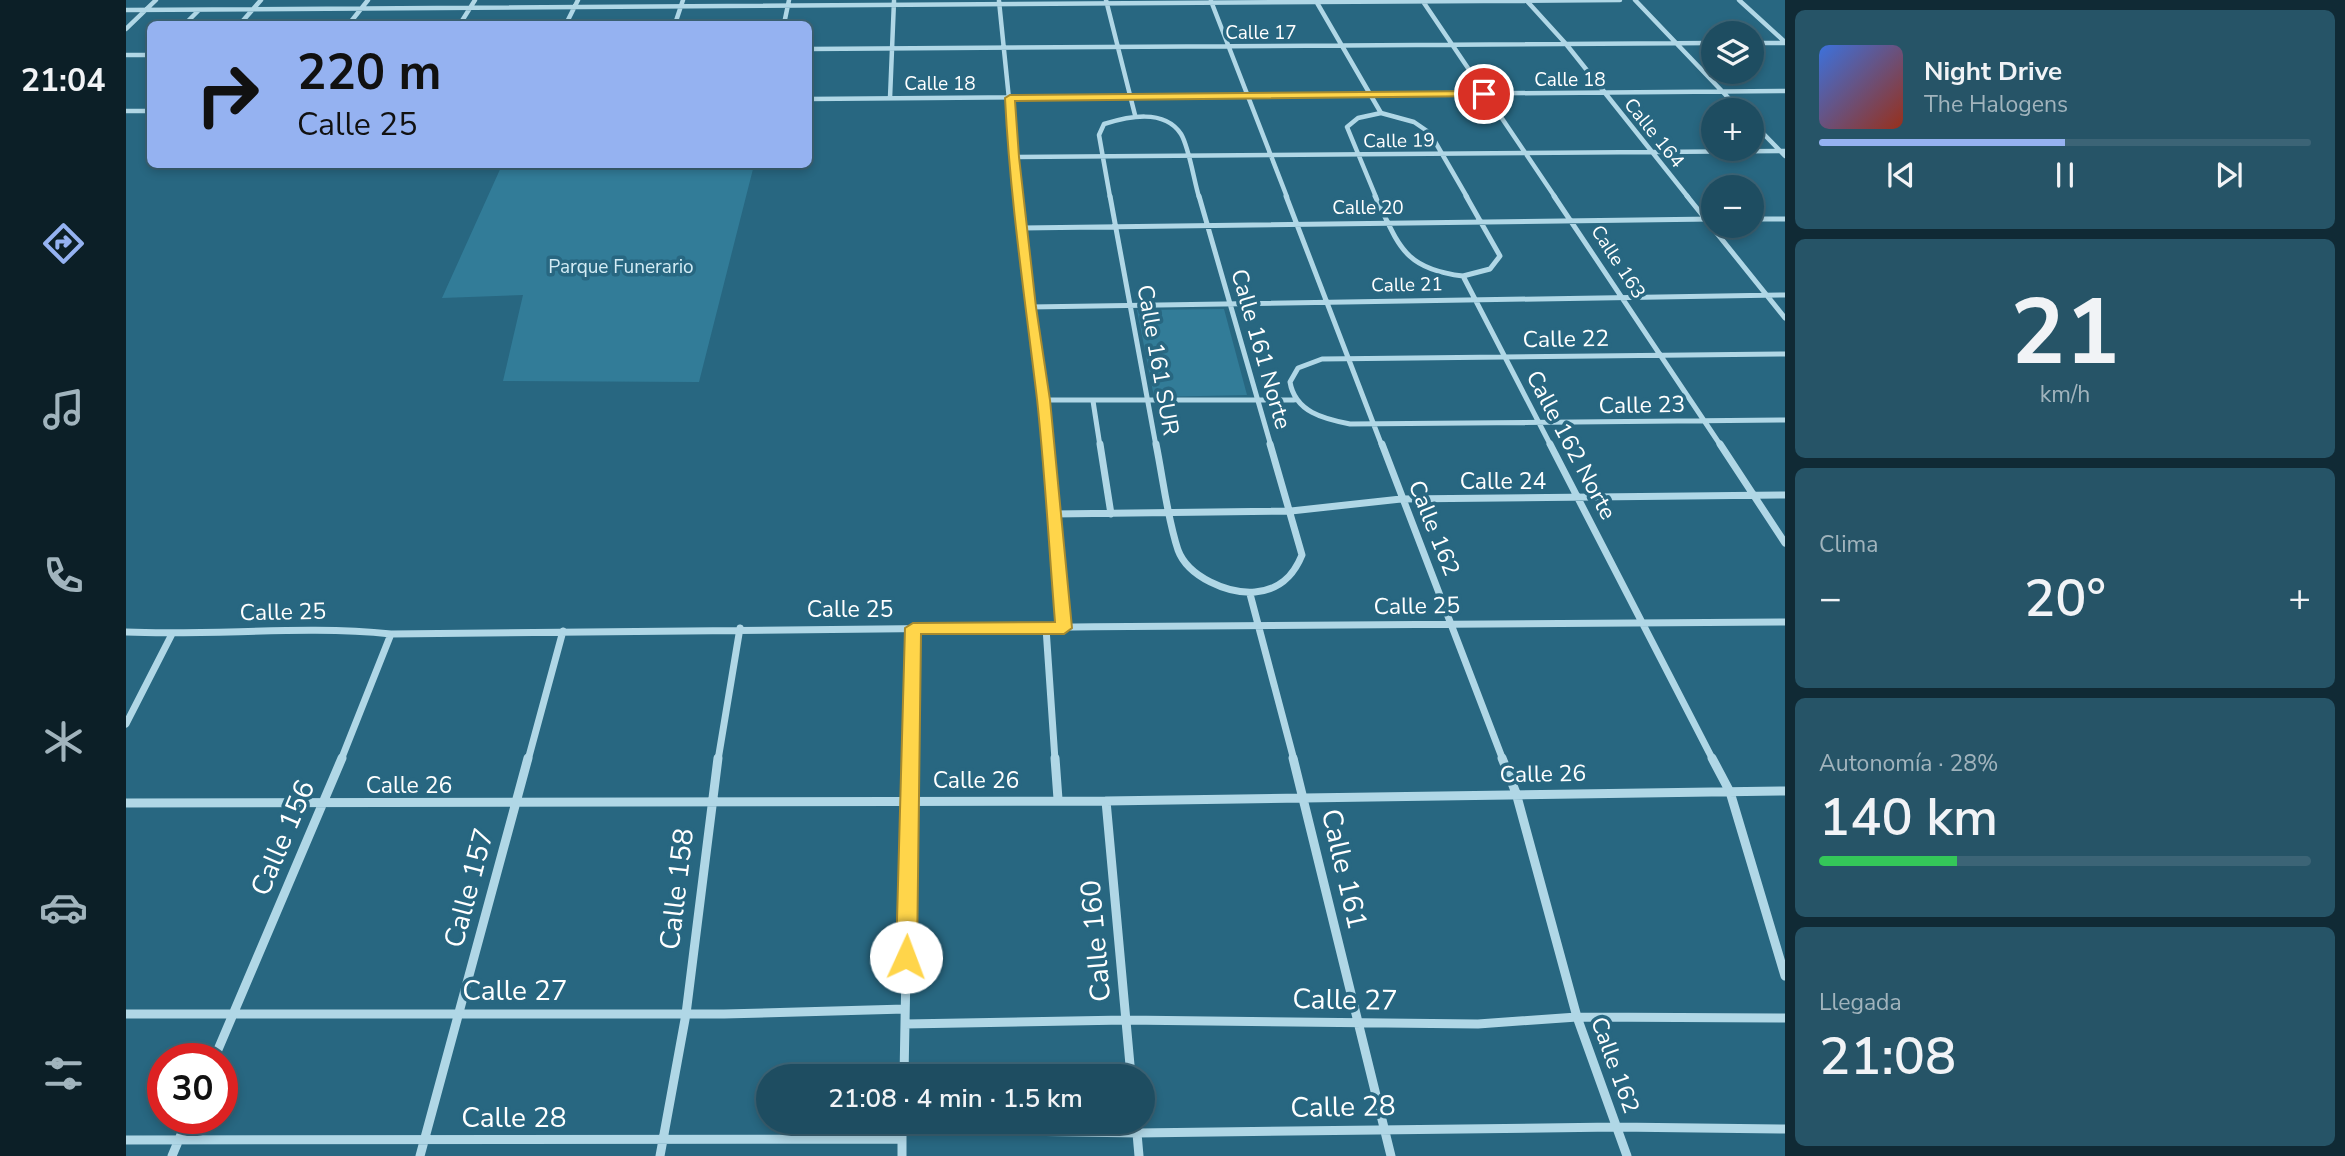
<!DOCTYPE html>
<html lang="es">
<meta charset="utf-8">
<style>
body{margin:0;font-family:"Nunito Sans",sans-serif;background:#265467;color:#f1f3f6;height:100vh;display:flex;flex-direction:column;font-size:26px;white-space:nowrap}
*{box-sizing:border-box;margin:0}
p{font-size:23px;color:#a1b4bd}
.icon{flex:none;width:38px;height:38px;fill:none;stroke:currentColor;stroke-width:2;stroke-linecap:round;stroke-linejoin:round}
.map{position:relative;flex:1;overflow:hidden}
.details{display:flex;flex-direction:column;gap:10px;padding:10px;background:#102a35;width:560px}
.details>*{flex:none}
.top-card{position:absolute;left:21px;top:21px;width:665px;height:147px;border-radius:10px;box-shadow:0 4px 10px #0003,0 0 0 2px #3c6476;background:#95b2f1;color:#111;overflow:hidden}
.buttons{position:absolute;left:1575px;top:21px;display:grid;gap:14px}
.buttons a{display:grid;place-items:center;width:63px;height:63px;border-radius:50%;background:#1e4d61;box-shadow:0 4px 10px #0003,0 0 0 2px #3c6476;font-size:35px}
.speed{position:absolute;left:21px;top:1043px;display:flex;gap:14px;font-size:35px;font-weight:700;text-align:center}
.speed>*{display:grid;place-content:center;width:91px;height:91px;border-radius:50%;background:#1e4d61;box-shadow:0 4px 10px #0003,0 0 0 2px #3c6476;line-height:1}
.speed .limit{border:10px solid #d22;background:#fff;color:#111}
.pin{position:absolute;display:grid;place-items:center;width:60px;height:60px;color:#fff;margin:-30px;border:4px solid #fff;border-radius:50%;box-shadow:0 2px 7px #0007}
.me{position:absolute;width:77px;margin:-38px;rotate:2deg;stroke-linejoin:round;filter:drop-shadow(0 0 5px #0008)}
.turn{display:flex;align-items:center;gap:24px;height:147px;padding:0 35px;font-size:32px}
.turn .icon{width:91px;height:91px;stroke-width:2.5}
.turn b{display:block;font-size:49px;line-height:60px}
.big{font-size:52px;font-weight:600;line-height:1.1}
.details .tile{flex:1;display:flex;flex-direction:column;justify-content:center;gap:10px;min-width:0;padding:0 24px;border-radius:10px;background:#265467}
.details .dial{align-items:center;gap:0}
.dial b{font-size:91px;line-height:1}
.song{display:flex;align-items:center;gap:21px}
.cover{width:84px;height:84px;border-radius:10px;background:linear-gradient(135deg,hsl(220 70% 55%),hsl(10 70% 35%))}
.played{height:7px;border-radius:4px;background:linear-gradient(90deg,#95b2f1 50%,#3c6476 50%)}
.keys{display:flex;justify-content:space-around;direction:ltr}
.heat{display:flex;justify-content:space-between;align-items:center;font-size:38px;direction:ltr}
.charge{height:10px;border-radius:5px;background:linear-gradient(90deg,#34c759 28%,#3c6476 0)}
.trip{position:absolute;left:630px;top:1064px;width:399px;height:70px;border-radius:35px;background:#1e4d61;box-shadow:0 4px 10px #0003,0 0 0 2px #3c6476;font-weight:600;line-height:70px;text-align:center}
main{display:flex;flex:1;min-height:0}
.tabs{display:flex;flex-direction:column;width:126px;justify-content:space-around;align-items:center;background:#0c1f27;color:#a1b4bd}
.tabs .icon{width:49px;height:49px}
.tabs .current{color:#95b2f1}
.tabs b{font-size:32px;color:#f1f3f6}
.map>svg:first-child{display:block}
</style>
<main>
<nav class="tabs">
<b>21:04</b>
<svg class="icon current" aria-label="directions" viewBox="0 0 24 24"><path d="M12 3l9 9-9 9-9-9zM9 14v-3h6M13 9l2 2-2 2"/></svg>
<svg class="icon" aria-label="music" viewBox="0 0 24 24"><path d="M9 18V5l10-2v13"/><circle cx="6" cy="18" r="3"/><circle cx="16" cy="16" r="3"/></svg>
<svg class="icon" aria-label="phone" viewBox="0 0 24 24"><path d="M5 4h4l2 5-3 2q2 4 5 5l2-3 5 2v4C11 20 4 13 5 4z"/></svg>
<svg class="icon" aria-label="climate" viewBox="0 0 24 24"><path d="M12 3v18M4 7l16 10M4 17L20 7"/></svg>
<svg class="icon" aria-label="car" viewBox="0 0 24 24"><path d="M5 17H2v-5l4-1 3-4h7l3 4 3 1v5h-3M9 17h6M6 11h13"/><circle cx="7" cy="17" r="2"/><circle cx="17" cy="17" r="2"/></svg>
<svg class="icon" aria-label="filters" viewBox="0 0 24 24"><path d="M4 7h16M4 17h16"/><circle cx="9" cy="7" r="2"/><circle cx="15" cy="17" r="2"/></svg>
</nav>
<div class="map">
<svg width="1659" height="1156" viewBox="0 0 1659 1156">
<rect width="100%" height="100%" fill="#286781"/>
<path fill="#327c98" d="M376,165H628L573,382L377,381L397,295L316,298Z
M1098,309L1121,395L1028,397L1011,310Z"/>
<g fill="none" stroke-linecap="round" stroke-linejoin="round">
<path stroke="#b0d7e6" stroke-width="4.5" d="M980,0L1009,115
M1296,0L1429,197
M1400,0L1440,44L1562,197
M1509,0L1614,110
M1613,0L1659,42
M873,1L893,197
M1085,1L1161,197
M1190,1L1255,113L1232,118L1221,127L1250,197
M0,10L1494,0
M59,24L73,10
M114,24L135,0
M223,24L242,0
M334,24L349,0
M440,24L452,0
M549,24L557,0
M658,24L663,0
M0,29L30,0
M1626,43H1659
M682,49L1587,43
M0,55H24
M764,98L768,1
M682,99L1659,91
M0,111H24
M1255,113L1288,122L1304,133L1341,197
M1626,122L1659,156
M887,157L1659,151
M984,197L973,135L978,124C1001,117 1038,108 1055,134C1063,147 1068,181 1073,197"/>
<path stroke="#b0d7e6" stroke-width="5" d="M893,196L922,446
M984,196L1030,446
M1073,196L1145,446
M1160,196L1256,446
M1249,196C1273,245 1277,269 1337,276L1425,446
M1428,196L1595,446
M1561,196L1659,318
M1626,219H1659
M896,228L1587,219
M1337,276L1364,269L1374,256L1340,196
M904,307L1659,295
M1659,354L1196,359L1172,368L1164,382C1169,412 1198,419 1224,424L1659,420
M918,400H1168
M967,401L974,446"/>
<path stroke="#b0d7e6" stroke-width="7" d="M922,444L938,628
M974,444L985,514
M1030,444C1037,478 1041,517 1052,550C1062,577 1102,594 1129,592C1153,590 1167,577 1176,555L1144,444
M1256,444L1377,760
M1424,444L1587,760
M1594,444L1659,543
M927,514L1165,511L1275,499L1659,495
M1124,594L1168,760
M920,628L929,760
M0,632C88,636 177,625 265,634C730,626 1194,627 1659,622
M0,724L46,634
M215,760L265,634
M402,760L437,631
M592,760L614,628
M784,760L787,628"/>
<path stroke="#b0d7e6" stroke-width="9" d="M929,758L932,799
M1167,758L1265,1156
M1376,758L1390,793L1451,1017L1501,1156
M1586,758L1604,792L1659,976
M980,801L1005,1076
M0,803L980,801L1659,791
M0,1014H598L779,1009
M779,1024L999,1020L1352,1024L1451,1017L1659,1018
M88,1059L216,758
M778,1076L784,758
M776,1122V1156
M1010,1122L1013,1156
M776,1129L1011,1133L1490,1127L1659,1129
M0,1140L776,1139
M46,1156L62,1118
M294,1156L402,758
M534,1156L560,1014L592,758"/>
</g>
<path fill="#ffd54a" stroke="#a68a30" stroke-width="2" d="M1358,91H1362V96L889,101L893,157L910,307L924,400L946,628L938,634H795L791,957L788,963L780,965L773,963L770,957L779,628L787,623L929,622C923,548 919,473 911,399C899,299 884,199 879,98L884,95Z"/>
<g text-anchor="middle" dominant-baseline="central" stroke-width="7" stroke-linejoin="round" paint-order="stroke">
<g font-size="19" fill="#fff" stroke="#286781">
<text x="1135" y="33">Calle 17</text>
<text x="1444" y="80">Calle 18</text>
<text x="814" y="84">Calle 18</text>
<text transform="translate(1528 133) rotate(51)">Calle 164</text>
<text transform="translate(1273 141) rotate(-1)">Calle 19</text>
<text x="1242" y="208">Calle 20</text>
<text transform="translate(1492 262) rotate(57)">Calle 163</text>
<text transform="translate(1281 285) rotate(-1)">Calle 21</text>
</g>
<g font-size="19" fill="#d3ecf5" stroke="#286781">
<text x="495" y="267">Parque Funerario</text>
</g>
<g font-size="23" fill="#fff" stroke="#286781">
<text transform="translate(1440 339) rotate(-1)">Calle 22</text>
<text transform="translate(1135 349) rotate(74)">Calle 161 Norte</text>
<text transform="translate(1032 360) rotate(80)">Calle 161 SUR</text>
<text transform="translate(1516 405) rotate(-1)">Calle 23</text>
<text transform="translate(1445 445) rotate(62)">Calle 162 Norte</text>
<text x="1377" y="481">Calle 24</text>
<text transform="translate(1308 528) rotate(68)">Calle 162</text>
<text transform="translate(1291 606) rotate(-1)">Calle 25</text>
<text x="724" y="609">Calle 25</text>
<text transform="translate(157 612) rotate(-1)">Calle 25</text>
<text transform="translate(1417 774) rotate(-1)">Calle 26</text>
<text x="850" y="780">Calle 26</text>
<text x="283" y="785">Calle 26</text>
<text transform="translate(1489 1065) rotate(70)">Calle 162</text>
</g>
<g font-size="28" fill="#fff" stroke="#286781">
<text transform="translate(157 838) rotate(-67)">Calle 156</text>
<text transform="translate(1218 869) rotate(77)">Calle 161</text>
<text transform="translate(343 888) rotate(-75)">Calle 157</text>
<text transform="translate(551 889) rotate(-83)">Calle 158</text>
<text transform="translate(970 941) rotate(-95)">Calle 160</text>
<text x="389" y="991">Calle 27</text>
<text transform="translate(1219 1000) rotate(1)">Calle 27</text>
<text transform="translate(1217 1107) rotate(-1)">Calle 28</text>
<text x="388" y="1118">Calle 28</text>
</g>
</g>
</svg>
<div class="buttons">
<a><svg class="icon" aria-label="layers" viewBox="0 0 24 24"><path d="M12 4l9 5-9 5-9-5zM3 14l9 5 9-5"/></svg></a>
<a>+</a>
<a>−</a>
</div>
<div class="speed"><div class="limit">30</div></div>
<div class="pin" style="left:1358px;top:94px;background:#d93025"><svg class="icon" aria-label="arrive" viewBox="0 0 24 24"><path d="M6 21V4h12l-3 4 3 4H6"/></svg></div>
<svg class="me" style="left:780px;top:957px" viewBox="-20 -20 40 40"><circle r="19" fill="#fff"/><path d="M0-13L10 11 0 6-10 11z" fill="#ffd54a"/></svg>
<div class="trip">21:08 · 4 min · 1.5 km</div>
<div class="top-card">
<div class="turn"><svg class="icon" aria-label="right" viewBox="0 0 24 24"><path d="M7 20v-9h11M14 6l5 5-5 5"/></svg><div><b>220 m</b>Calle 25</div></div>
</div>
</div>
<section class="details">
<div class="tile">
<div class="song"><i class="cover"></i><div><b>Night Drive</b><p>The Halogens</p></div></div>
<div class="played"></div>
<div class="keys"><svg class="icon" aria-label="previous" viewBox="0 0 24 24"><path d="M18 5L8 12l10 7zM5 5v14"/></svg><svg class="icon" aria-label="pause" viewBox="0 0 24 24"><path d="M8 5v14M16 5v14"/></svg><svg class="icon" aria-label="next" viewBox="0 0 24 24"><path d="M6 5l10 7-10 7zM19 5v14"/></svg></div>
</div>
<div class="tile dial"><b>21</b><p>km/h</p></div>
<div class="tile"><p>Clima</p>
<div class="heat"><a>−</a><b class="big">20°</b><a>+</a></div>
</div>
<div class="tile"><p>Autonomía · 28%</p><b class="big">140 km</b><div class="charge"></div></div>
<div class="tile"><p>Llegada</p><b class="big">21:08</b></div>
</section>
</main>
